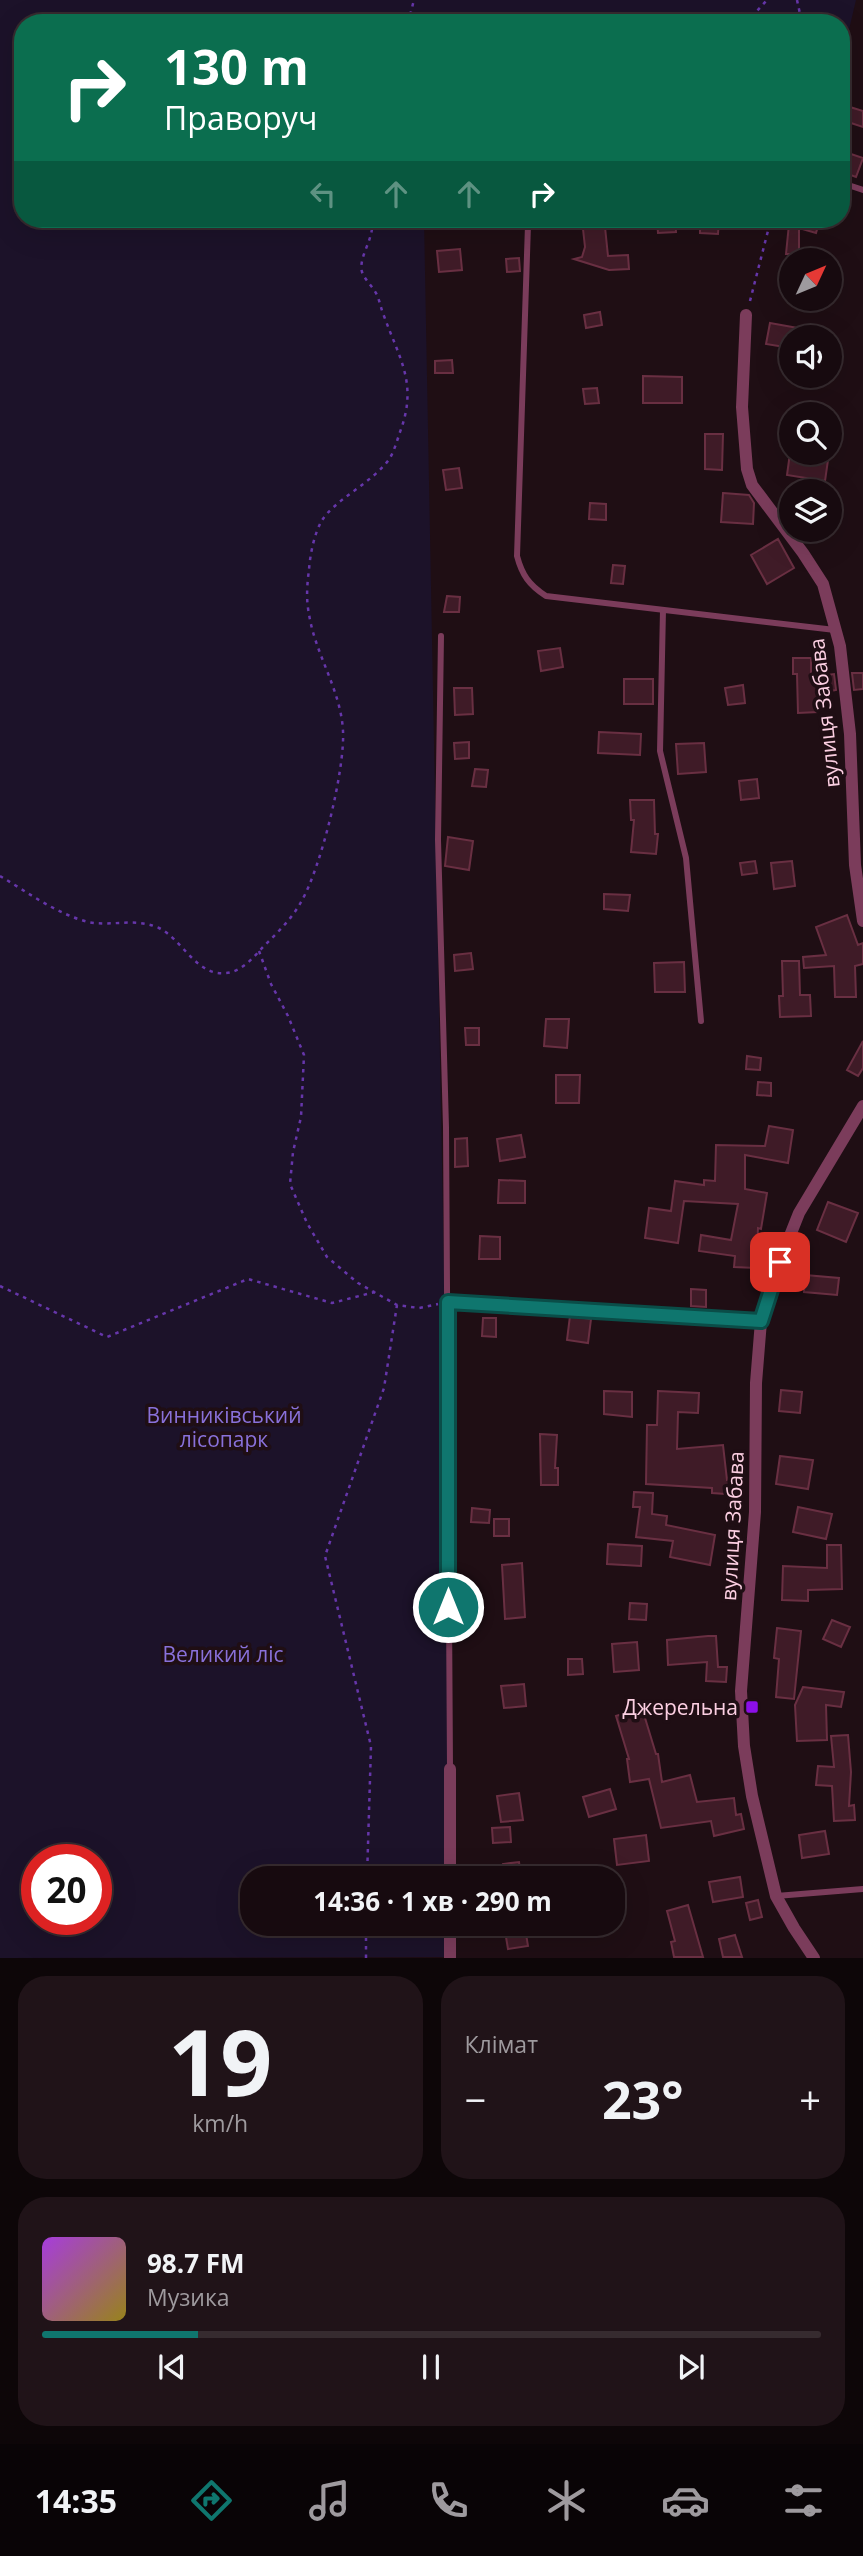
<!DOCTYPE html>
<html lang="uk">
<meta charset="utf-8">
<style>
body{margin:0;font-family:"Open Sans",sans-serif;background:#201318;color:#f1f3f6;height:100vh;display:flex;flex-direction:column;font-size:26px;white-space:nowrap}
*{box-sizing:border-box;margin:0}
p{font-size:23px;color:#9e9a9e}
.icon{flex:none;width:38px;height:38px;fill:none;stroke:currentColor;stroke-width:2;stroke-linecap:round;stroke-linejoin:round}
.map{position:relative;height:1958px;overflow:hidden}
.details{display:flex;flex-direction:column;gap:18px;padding:18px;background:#0d0608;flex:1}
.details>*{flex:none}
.hud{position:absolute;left:14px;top:14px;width:836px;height:214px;border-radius:28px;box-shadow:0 7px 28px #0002,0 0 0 2px #362b2f;background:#0b6e4f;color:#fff;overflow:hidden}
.needle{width:46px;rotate:46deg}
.fabs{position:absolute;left:779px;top:248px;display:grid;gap:14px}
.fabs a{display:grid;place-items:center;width:63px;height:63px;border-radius:50%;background:#170a0f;box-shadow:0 7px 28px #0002,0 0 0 2px #362b2f;font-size:35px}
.speed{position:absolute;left:21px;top:1844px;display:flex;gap:14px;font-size:35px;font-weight:700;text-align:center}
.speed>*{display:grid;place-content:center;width:91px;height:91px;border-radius:50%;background:#170a0f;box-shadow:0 7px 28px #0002,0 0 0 2px #362b2f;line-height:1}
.speed .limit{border:10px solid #d22;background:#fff;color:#111}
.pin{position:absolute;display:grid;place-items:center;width:60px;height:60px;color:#fff;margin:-30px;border-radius:14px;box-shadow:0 4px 10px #0006}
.me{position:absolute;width:77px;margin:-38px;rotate:0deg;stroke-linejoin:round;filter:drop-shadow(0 0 5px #0008)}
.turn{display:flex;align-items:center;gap:24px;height:147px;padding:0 35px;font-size:32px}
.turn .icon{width:91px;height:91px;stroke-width:2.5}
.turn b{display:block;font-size:49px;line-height:60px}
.lanes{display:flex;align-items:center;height:66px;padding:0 35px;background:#0003;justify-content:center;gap:35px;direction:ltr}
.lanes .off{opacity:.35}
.big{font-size:52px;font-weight:700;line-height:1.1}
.details .widget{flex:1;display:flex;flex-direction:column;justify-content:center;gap:10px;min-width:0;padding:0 24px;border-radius:28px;background:#201318}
.details .dial{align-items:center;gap:0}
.dial b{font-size:91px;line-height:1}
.song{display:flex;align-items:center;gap:21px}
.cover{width:84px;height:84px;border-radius:10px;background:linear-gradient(135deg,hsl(280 70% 55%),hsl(50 70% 35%))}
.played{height:7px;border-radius:4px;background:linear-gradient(90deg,#0f766e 20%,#362b2f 20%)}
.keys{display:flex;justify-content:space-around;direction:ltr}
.heat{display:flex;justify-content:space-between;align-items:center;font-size:38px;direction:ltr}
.details .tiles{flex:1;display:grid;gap:18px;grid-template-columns:1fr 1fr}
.widget:last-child{grid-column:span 2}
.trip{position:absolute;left:240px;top:1866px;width:385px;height:70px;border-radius:28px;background:#170a0f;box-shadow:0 7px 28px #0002,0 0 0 2px #362b2f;font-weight:700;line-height:70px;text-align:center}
.menu{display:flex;height:112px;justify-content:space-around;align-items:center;background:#090406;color:#9e9a9e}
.menu .icon{width:49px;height:49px}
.menu .on{color:#0f766e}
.menu b{font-size:32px;color:#f1f3f6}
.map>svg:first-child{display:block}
</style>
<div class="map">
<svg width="863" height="1958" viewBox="0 0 863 1958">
<rect width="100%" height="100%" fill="#1f0e14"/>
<path fill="#1c1229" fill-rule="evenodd" d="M0,0H856L848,34L842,38V23H23V219H424L447,1426L450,1878H252V1923H451L452,1957L0,1958ZM37,1860H96V1920H37Z"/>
<path fill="#3f1b27" stroke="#692f42" stroke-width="2" d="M850,107L863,111V127L845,121Z
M848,153L863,158L856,177L842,172Z
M657,219H675L676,232L658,233Z
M780,219H820L816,233L799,228V254H786L789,224L780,221Z
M700,220H719L718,234L700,233Z
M605,227L608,256L628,255L629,269L609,270L574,259L582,257L585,247L583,229Z
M460,249L462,270L439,272L437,251Z
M519,258L520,271L507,272L506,259Z
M600,312L602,325L586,328L584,315Z
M770,323L815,331V338H791V348L766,344Z
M452,360L453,373H435V361Z
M643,376L682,377V403H643Z
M597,388L599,403L585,404L583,389Z
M705,434H723L722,470L705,469Z
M790,453H829L825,481L787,475Z
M459,468L462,488L446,490L443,470Z
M723,493L749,495L754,503L753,524L721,522Z
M590,503L606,504V520L589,519Z
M778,539L794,568L767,584L751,555Z
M613,565L625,566L623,584L611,583Z
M447,596L460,597L459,612H444Z
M560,648L563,667L541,671L538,651Z
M793,658H811V677L834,674L836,690L831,691V693L817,695L818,712L798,713L797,674H793Z
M852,673H863V689L854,690Z
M624,679H653V704H624Z
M743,685L745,703L728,705L725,688Z
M454,688H472L473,714L455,715Z
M599,732L641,734L640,755L598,753Z
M469,742V758L455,759L454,743Z
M704,743L706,772L678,774L676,744Z
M475,769L488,770L486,787L472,786Z
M757,779L759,798L741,800L739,781Z
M630,800H654L655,834H658L656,854L631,852L634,820H631Z
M448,837L473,841L469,870L445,866Z
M755,861L757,873L742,875L740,863Z
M792,861L795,886L774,889L771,863Z
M604,894L630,895L628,911L604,909Z
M847,915L858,945L863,943V964L855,966L856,997H835L834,966L804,968L803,957L826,955L816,927Z
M471,953L473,969L455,971L454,955Z
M782,961H799L800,995H810L811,1016L780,1017L779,996H783Z
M684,962L685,992H655L654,963Z
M546,1019H569L567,1048L544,1046Z
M465,1028H479V1045H466Z
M863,1041V1068L858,1076L847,1070Z
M747,1056L761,1058L760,1070L746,1069Z
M556,1075H580L579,1103H556Z
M758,1082L771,1083V1096L757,1095Z
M769,1126L793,1130L788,1163L745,1155V1189L767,1193L761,1229L758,1228L756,1268L734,1267L735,1256L699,1251L701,1235L731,1240L738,1204L684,1201L678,1243L645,1238L649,1208L671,1211L675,1181L704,1185V1180L715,1181L716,1145L765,1146Z
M521,1135L525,1157L500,1161L497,1139Z
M467,1138L468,1166L455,1167V1139Z
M499,1180L525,1181V1203H498Z
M828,1202L858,1213L846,1242L817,1230Z
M480,1236L500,1237V1259H479Z
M805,1275L839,1278L837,1295L804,1292Z
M691,1289L706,1290V1307L691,1306Z
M570,1316L591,1319L588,1343L567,1340Z
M483,1318H496V1337L482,1336Z
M781,1390L802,1392L800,1413L779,1411Z
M604,1391L632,1392V1417L604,1414Z
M658,1391L699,1393L698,1413L678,1412L677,1449L723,1445L727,1480L741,1481L740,1495L712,1493V1488L646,1484L647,1425H657Z
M540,1434L557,1435L555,1468H558V1485H541Z
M780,1456L813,1460L808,1489L776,1484Z
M634,1492L653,1493L652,1514L667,1516L666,1525L715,1535L710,1565L670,1557L673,1541L636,1537L640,1507H633Z
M798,1507L832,1514L826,1539L793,1532Z
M472,1508L490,1510L489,1523L471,1522Z
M494,1519H509V1536H494Z
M608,1544L642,1546L641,1566L607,1564Z
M827,1545H841L842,1589L808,1590V1601L782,1600L783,1566L827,1568Z
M522,1563L525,1617L505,1619L502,1565Z
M630,1603L647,1604L646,1620L629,1619Z
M832,1620L850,1627L841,1647L823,1639Z
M777,1628L801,1631L794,1699L776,1697L779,1659L774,1658Z
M708,1636H716L718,1667H727L726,1682L706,1681L707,1662L668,1665L667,1640Z
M637,1642L639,1670L614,1672L612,1644Z
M568,1659H582L583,1674L568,1675Z
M524,1684L526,1706L504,1708L501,1686Z
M803,1687L844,1692L841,1707L826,1705L827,1740L797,1741L795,1705Z
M642,1708L656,1754H658L662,1782L690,1775L697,1802L734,1798L736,1815L741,1814L744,1829L714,1836L711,1821L661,1828L649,1779L630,1782L627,1759H629L616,1716Z
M848,1735L851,1772L849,1806L854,1805L855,1820L834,1821L832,1786L816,1785L818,1766L834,1767L831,1736Z
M610,1789L616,1809L589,1817L583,1797Z
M519,1793L523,1820L501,1822L497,1796Z
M510,1827L511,1842L493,1843L492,1828Z
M825,1831L829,1854L802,1858L799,1835Z
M646,1835L649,1861L617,1865L614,1839Z
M519,1862L521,1877L505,1878L503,1864Z
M740,1877L743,1897L713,1902L709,1882Z
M758,1900L762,1917L750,1920L746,1903Z
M688,1905L703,1957H674L671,1942L675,1941L667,1911Z
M525,1928L528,1946L508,1949L505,1931Z
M735,1935L742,1957H723L719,1939Z"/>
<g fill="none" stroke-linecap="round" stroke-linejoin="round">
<path stroke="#6636aa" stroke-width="2.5" stroke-dasharray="3.5 5" stroke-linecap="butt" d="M797,0L802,23
M753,15L762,23
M408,23L414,0
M746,23L767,0
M750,301L771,219
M0,876C27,892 57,914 88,922C112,927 134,917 159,928C182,939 197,977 226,973C241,972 253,958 262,948C276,934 291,920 301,902C321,868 345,770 343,731C341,690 315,654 309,614C306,600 307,584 309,570C310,555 314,535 321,522C333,500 373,483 390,458C394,451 397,441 400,432C418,384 400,360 384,316C381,309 380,302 377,295C373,287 365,280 362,272C358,256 375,239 372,219
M259,951L271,984L288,1016L304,1055L301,1117L293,1152L290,1184L307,1223L327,1257L358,1283L397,1305L419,1308L438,1304
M0,1286L107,1337L248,1279L332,1303L375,1292
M367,1878L371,1746L325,1556L384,1388L397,1305
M366,1958V1923"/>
<path stroke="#7b3c5b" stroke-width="6" d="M842,183L863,190
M531,219L528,225L517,556C522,575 529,585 546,596L835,630
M663,610L660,751L686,858L701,1021
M441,636L438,840L446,1127L450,1768
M448,1302L761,1321
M776,1896L863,1889"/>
<path stroke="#7b3c5b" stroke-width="12" d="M746,315L742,407L747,469L752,485L803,553L823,584L840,646L850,734L855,865L863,921
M450,1878V1769
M450,1958V1923
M814,1958L794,1928L776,1896L752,1796L744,1746L741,1691L755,1512L756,1383L761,1321L770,1286L799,1213L863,1106"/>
</g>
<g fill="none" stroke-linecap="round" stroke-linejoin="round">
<defs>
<path id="route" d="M448,1607V1302L761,1321L780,1262"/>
</defs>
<use href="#route" stroke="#0a4d48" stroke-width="18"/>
<use href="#route" stroke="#0f766e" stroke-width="12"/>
</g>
<rect fill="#8c0fe8" stroke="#1f0e14" stroke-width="2.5" x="745" y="1700" width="14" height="14" rx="3.5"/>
<g text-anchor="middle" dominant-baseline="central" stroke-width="7" stroke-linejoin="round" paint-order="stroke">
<g font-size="21" fill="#fccfe2" stroke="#1f0e14">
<text transform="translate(824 713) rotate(-96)">вулиця Забава</text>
<text transform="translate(732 1526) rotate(-87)">вулиця Забава</text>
</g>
<g font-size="21" fill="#8971da" stroke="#1f0e14">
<text x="224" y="1415">Винниківський<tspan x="224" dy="24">лісопарк</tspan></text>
<text x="223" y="1654">Великий ліс</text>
</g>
<g font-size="21" fill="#fccfe2" stroke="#1f0e14" text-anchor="end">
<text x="738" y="1707">Джерельна</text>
</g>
</g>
</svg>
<div class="fabs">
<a><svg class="needle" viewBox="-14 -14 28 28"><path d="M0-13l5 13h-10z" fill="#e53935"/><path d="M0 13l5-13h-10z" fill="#9e9a9e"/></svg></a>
<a><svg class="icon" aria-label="sound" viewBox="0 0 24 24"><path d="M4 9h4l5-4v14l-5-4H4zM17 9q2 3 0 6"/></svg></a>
<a><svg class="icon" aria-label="search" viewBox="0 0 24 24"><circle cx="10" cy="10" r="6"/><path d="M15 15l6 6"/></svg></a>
<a><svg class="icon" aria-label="layers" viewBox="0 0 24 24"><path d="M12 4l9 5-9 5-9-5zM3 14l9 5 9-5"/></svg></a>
</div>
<div class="speed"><div class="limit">20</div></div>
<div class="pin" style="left:780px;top:1262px;background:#d93025"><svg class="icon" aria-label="arrive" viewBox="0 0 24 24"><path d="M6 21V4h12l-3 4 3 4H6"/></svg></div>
<svg class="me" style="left:448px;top:1607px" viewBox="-20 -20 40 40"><circle r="17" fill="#0f766e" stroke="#fff" stroke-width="3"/><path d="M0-11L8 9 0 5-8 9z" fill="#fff"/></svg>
<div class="trip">14:36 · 1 хв · 290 m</div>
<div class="hud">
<div class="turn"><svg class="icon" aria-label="right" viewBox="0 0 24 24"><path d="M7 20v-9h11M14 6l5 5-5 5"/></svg><div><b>130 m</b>Праворуч</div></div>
<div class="lanes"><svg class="icon off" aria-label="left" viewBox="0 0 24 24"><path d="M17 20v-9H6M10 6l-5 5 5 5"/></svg><svg class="icon off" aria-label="ahead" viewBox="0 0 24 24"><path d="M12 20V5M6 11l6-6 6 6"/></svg><svg class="icon off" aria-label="ahead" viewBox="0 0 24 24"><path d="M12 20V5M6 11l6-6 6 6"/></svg><svg class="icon" aria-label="right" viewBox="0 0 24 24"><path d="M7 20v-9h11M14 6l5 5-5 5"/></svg></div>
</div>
</div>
<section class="details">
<div class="tiles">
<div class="widget dial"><b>19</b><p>km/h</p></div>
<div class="widget"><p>Клімат</p>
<div class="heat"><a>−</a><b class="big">23°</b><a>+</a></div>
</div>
<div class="widget">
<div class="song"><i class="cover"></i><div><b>98.7 FM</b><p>Музика</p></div></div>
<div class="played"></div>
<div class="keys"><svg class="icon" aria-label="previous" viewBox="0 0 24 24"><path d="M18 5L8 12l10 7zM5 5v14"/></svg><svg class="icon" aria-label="pause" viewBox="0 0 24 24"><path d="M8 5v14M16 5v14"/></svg><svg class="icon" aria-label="next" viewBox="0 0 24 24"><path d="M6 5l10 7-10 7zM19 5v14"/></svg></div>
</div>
</div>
</section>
<nav class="menu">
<b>14:35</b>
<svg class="icon on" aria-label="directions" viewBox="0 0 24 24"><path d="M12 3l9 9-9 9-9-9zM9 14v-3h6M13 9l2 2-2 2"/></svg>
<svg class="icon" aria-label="music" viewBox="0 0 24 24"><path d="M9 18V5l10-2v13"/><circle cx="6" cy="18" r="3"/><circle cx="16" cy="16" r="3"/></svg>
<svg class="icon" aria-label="phone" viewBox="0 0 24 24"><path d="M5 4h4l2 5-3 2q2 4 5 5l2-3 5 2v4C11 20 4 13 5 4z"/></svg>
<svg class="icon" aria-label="climate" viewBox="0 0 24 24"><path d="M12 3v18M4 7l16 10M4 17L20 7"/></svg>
<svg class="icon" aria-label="car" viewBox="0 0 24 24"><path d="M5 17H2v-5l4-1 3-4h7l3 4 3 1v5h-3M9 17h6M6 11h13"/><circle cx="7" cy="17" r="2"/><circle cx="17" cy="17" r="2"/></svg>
<svg class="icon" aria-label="filters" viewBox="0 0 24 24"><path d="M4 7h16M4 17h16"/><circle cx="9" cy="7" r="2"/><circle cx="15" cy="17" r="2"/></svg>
</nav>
